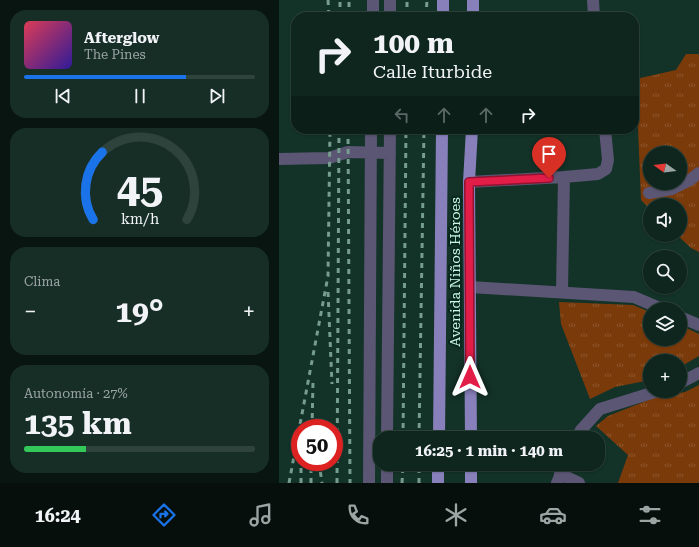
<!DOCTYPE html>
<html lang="es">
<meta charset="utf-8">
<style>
body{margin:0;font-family:"Roboto Serif",serif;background:#172e27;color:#f1f3f6;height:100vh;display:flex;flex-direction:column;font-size:15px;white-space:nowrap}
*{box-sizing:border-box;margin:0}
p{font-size:13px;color:#9ba5a4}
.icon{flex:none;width:22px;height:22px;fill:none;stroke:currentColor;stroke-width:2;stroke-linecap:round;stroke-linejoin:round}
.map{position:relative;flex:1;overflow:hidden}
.drawer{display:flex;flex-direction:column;gap:10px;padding:10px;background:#081510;width:279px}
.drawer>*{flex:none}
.top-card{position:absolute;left:12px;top:12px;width:348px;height:122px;border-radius:16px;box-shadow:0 1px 3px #0004,0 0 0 1px #2e433c;background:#0e261e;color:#f1f3f6;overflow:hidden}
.needle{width:26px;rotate:284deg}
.fabs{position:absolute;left:364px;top:146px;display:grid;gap:8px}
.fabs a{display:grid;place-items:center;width:44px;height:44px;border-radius:50%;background:#0e261e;box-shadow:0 1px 3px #0004,0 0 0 1px #2e433c;font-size:20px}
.speed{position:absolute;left:12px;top:419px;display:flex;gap:8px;font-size:20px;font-weight:700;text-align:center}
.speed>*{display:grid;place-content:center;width:52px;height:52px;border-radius:50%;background:#0e261e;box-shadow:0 1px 3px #0004,0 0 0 1px #2e433c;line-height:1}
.speed .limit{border:6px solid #d22;background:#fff;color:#111}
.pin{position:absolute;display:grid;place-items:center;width:34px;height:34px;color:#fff;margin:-41px -17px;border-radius:50% 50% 50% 0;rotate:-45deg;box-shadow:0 0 4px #0007}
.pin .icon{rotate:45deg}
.me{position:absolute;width:44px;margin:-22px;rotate:0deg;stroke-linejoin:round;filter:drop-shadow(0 0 3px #0008)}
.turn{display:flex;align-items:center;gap:14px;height:84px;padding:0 16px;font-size:18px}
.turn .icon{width:52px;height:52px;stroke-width:2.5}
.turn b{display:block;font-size:28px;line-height:34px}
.lanes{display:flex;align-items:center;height:38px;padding:0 16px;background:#0003;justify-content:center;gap:20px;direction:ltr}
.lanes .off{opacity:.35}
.big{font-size:30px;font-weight:700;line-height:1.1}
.drawer .card{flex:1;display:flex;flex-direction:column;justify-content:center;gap:6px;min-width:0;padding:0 14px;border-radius:16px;background:#172e27}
.drawer .dial{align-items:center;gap:0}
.dial svg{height:104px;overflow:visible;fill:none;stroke:#2e433c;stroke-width:7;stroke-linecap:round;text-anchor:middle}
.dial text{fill:#f1f3f6;stroke:none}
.song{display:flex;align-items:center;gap:12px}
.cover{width:48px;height:48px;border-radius:6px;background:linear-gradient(135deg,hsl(350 70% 55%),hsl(250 70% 35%))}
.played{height:4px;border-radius:2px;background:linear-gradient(90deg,#1a73e8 70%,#2e433c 70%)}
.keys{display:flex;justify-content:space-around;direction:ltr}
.heat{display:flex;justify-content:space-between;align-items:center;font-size:22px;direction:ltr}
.charge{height:6px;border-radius:3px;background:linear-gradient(90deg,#34c759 27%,#2e433c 0)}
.trip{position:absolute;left:94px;top:431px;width:232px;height:40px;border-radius:16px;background:#0e261e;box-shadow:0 1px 3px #0004,0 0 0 1px #2e433c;font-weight:700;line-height:40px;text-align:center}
.tab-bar{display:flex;height:64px;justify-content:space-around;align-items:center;background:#060f0c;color:#9ba5a4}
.tab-bar .icon{width:28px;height:28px}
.tab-bar .current{color:#1a73e8}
.tab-bar b{font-size:18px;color:#f1f3f6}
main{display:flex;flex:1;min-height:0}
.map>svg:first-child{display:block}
</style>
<main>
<section class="drawer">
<div class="card">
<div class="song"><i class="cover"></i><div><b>Afterglow</b><p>The Pines</p></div></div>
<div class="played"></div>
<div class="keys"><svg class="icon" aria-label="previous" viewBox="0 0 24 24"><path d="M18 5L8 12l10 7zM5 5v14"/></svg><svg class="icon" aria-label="pause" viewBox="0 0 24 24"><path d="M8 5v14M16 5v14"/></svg><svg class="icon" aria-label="next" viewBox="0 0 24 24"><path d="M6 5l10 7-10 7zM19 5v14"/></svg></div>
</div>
<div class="card dial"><svg viewBox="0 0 100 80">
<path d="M14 69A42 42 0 1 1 86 69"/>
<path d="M14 69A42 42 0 0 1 21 17" stroke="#1a73e8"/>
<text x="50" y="56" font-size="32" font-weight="700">45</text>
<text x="50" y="72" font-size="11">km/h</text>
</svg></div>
<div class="card"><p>Clima</p>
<div class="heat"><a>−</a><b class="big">19°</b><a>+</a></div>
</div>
<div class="card"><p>Autonomía · 27%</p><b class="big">135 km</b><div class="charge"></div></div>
</section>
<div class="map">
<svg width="420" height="483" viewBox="0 0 420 483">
<defs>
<pattern id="grass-tufts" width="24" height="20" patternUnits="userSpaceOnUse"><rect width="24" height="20" fill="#7b3a0a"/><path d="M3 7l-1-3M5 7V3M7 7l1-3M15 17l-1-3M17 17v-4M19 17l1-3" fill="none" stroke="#8c572e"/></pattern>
</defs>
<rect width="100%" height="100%" fill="#133228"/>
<path fill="url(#grass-tufts)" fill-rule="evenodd" d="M407,54H420V252L412,248L398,235H401V205H371V209L362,200L357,79L397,70ZM371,153H401V183H371Z
M280,302L354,305L371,312V339H401V325L420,334V356L401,367V361H371V380L336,387L311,399L282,324Z
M420,385V483H339L349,455L317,426L329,416L377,397L406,392Z"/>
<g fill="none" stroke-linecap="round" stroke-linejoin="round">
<path stroke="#5a5673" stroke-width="12" d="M314,0L315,17
M94,17V0
M111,17V0
M0,159L50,158L69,152L111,153
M190,182L285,177L319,174L327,169L329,160L326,129
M370,193L393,189L411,180L420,173
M191,287L355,297L383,309
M283,292L285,177
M401,317L420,325
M401,383L420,373
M108,438L111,129
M298,438L302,430L321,409L379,391
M281,474L300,483
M90,483L92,129
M108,483V464
M278,483L286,464"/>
<path stroke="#8880bb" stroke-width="12" d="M164,17V0
M194,17V0
M160,438L163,129
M192,438L190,182L193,129
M159,483V464
M192,483V464"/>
<path stroke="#769d8f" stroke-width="3" stroke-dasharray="5 5" stroke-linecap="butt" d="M49,0L50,17
M61,17V0
M70,17V0
M128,17V0
M147,17L148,0
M69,129L71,483
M49,292L53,384
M33,428L34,382
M124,438L127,129
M140,438L145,129
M40,462L43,483
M10,483L49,276L51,129
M22,483V462
M32,483V462
M58,483L60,129
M123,483L124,464
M140,483V464"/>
</g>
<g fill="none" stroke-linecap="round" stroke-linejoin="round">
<defs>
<path id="route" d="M191,377L190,182L270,178"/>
</defs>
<use href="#route" stroke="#92132f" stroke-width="10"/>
<use href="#route" stroke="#e11d48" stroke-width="7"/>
</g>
<g text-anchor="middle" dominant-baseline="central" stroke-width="4" stroke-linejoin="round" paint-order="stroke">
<g font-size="14" fill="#caf8e6" stroke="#08281e">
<text transform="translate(176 272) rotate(-90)">Avenida Niños Héroes</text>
</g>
</g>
</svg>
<div class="fabs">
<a><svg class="needle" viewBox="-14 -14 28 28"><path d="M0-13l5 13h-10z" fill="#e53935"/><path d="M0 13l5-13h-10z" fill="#9ba5a4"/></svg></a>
<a><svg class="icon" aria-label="sound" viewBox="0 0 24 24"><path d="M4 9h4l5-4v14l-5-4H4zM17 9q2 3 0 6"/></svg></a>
<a><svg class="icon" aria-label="search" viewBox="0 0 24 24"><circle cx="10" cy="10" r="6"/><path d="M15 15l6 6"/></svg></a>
<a><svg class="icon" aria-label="layers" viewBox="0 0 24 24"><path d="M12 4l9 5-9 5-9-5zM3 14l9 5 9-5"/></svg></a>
<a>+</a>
</div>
<div class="speed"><div class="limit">50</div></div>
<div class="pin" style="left:270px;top:178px;background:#d93025"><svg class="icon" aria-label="arrive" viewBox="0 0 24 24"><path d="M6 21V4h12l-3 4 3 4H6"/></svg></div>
<svg class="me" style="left:191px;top:377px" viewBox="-20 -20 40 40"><path d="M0-17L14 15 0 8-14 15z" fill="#e11d48" stroke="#fff" stroke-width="4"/></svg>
<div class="trip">16:25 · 1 min · 140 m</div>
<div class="top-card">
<div class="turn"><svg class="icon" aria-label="right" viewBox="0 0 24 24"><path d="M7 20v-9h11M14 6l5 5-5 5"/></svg><div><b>100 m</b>Calle Iturbide</div></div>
<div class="lanes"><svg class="icon off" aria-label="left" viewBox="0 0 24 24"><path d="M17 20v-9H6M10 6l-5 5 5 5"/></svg><svg class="icon off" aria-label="ahead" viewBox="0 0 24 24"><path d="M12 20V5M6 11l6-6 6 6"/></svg><svg class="icon off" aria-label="ahead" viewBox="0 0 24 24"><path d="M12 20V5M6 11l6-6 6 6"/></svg><svg class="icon" aria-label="right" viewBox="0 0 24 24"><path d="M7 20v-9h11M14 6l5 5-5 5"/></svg></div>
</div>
</div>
</main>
<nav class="tab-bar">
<b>16:24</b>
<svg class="icon current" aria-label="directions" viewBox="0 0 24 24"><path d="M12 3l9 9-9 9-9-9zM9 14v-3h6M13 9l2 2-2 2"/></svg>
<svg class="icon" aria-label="music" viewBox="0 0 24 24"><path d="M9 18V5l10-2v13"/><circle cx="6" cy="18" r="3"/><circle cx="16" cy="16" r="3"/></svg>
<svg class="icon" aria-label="phone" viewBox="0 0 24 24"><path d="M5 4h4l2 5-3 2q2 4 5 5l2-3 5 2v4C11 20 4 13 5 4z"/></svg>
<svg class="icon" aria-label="climate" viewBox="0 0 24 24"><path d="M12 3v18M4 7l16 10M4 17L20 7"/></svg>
<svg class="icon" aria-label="car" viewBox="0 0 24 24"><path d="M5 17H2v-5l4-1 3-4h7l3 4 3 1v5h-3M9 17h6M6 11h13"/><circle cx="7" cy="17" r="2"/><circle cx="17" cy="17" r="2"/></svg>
<svg class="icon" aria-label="filters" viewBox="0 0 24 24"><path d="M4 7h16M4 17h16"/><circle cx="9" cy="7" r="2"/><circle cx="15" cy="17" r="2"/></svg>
</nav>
